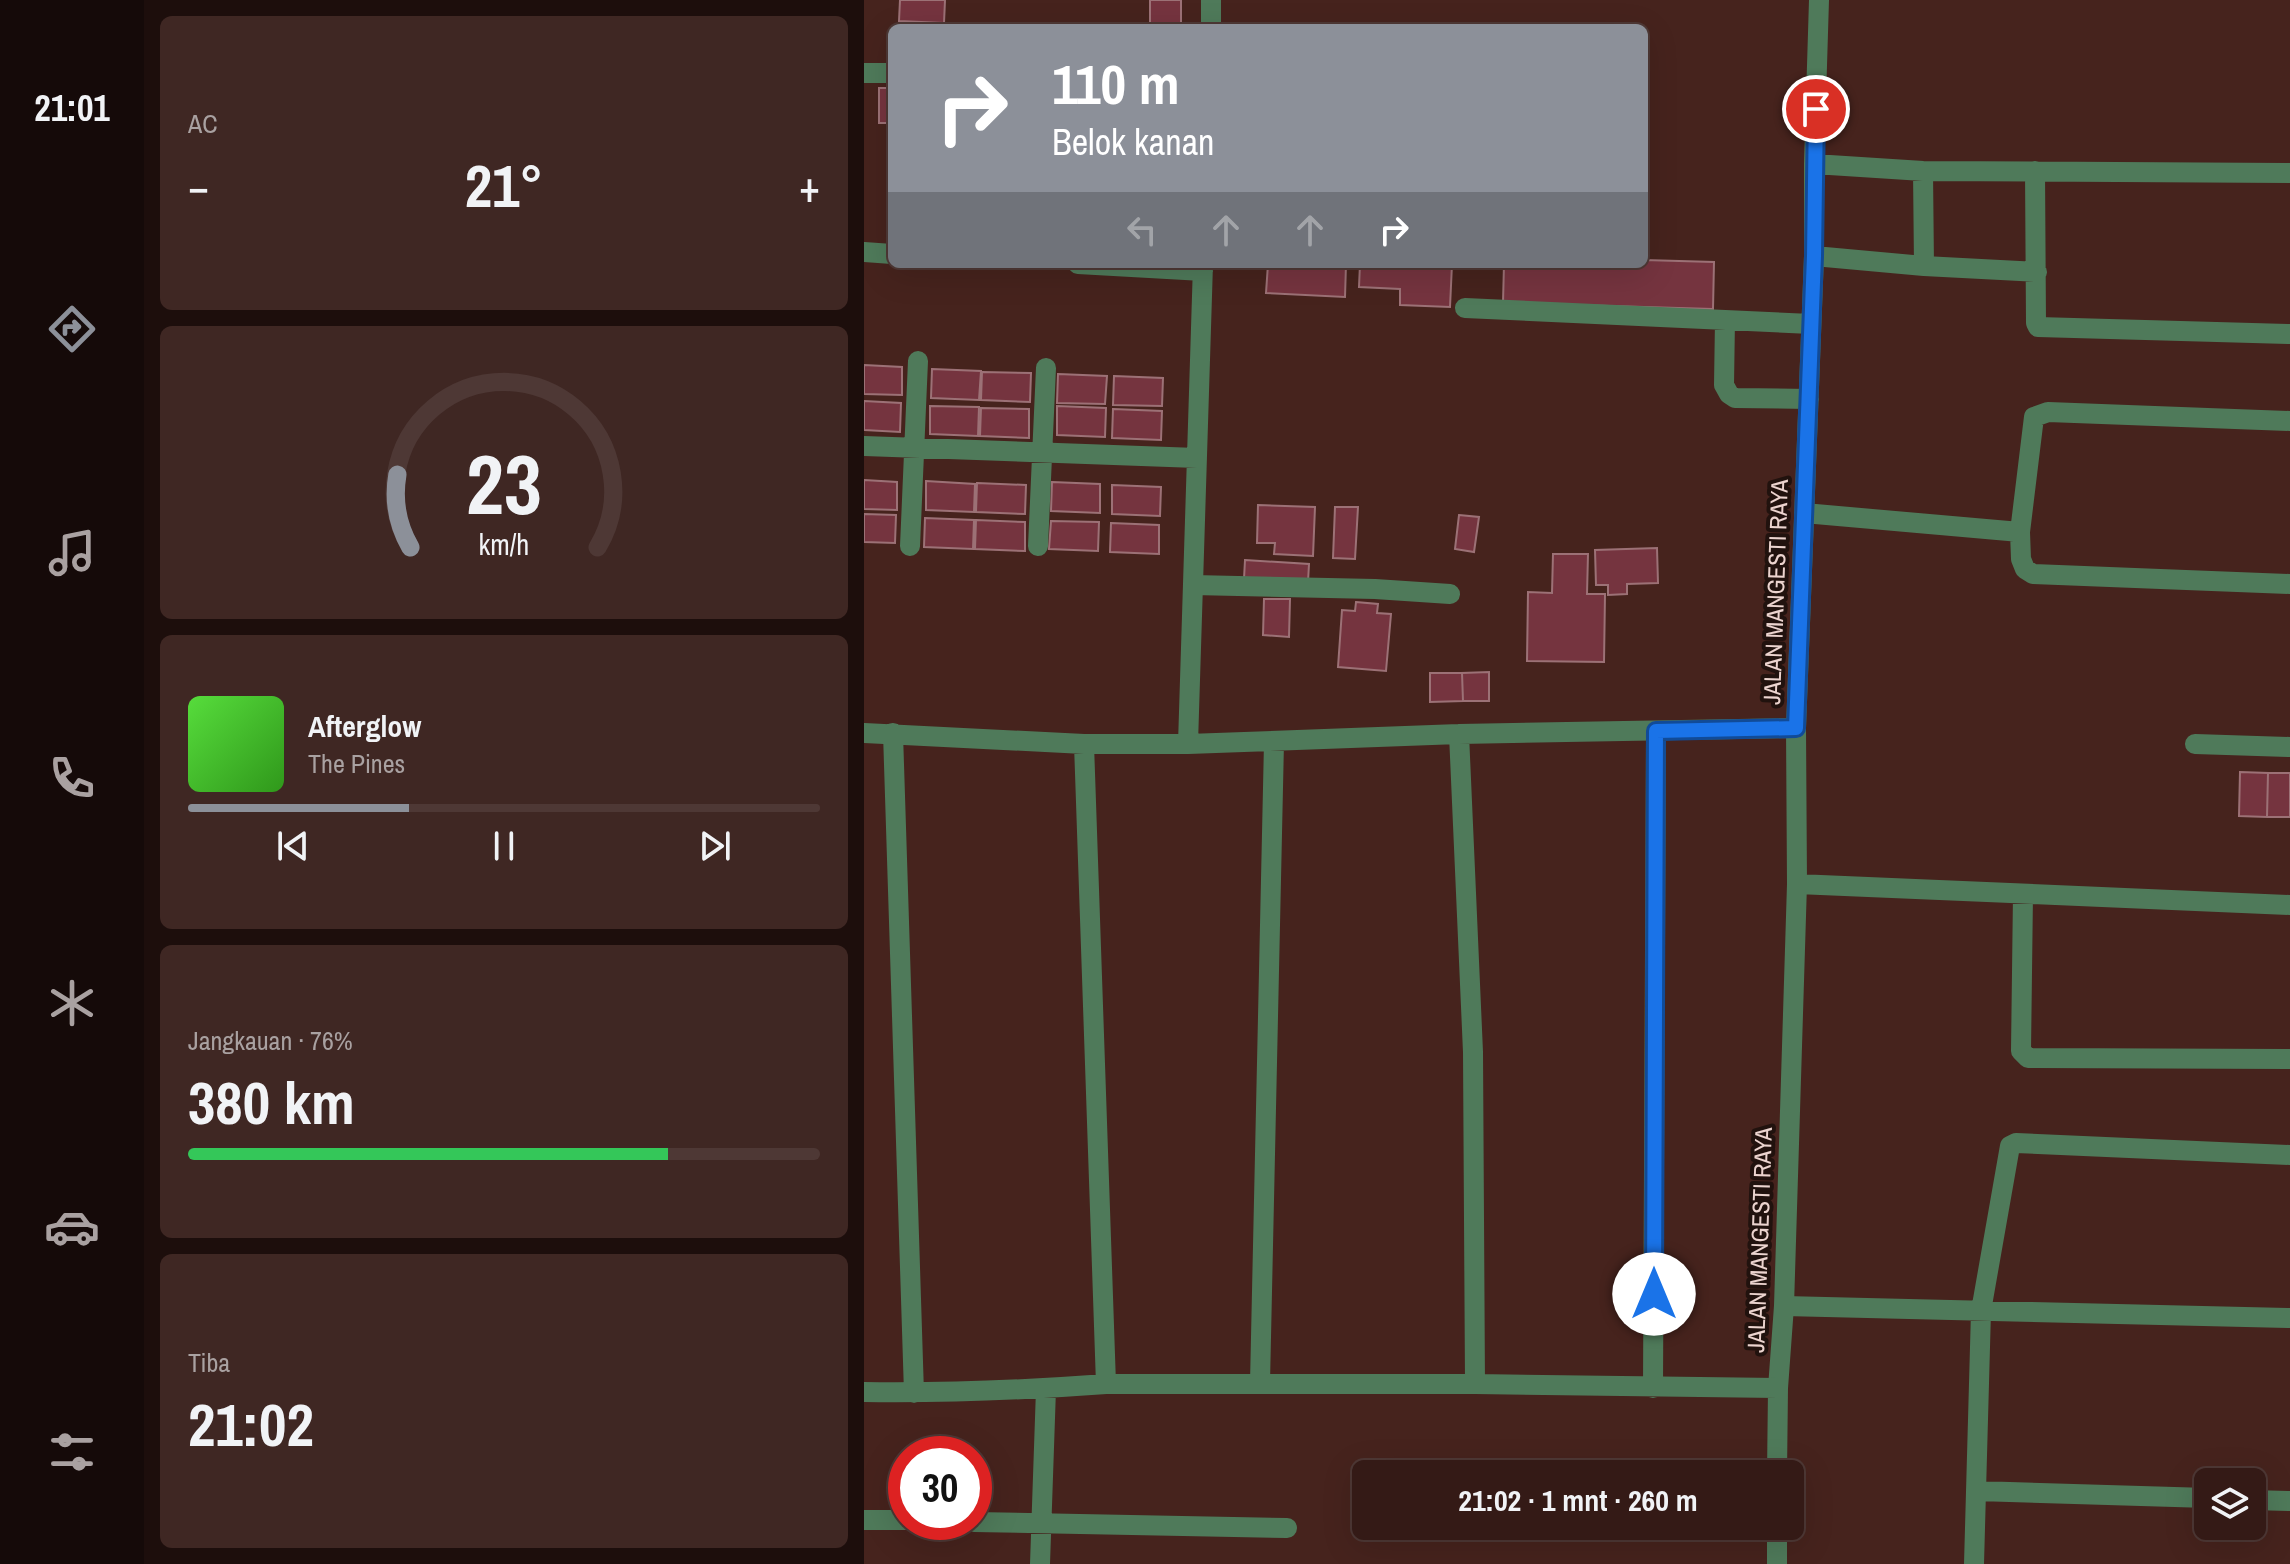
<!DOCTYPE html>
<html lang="id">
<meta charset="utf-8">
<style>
body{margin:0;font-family:"Archivo Narrow",sans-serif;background:#3f2723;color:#f1f3f6;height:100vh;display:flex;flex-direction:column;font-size:30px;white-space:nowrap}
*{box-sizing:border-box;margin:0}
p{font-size:26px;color:#a9a1a1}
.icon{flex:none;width:44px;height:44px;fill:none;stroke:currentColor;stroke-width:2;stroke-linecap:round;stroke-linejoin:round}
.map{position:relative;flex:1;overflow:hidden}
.sheet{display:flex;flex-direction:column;gap:16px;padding:16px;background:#1d0e0c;width:720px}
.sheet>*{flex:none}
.banner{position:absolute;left:24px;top:24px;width:760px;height:244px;border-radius:12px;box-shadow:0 8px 32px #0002,0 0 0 2px #4e3835;background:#8c9099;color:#fff;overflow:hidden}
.tools{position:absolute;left:1330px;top:1468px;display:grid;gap:16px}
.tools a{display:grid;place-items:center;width:72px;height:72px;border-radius:12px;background:#341a16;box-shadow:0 8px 32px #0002,0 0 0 2px #4e3835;font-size:40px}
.speed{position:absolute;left:24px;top:1436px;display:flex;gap:16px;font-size:40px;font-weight:700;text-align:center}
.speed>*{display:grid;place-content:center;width:104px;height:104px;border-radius:50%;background:#341a16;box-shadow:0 8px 32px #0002,0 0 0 2px #4e3835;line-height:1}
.speed .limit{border:12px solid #d22;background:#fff;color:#111}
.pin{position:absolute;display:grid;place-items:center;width:68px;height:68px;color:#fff;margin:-34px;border:4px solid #fff;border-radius:50%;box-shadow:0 2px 8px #0007}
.me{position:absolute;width:88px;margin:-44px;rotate:0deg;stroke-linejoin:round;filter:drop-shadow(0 0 6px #0008)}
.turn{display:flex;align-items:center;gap:28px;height:168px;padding:0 32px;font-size:36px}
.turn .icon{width:104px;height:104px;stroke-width:2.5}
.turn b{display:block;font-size:56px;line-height:68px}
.lanes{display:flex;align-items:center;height:76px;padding:0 32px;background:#0003;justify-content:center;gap:40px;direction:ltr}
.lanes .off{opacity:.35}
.big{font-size:60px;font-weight:700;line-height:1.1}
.sheet .widget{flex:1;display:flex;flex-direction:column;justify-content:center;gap:12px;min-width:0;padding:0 28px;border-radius:12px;background:#3f2723}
.sheet .dial{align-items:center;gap:0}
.dial svg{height:208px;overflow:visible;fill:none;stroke:#4e3835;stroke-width:7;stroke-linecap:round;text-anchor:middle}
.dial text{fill:#f1f3f6;stroke:none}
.song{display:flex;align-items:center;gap:24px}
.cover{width:96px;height:96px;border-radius:12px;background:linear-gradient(135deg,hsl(110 70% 55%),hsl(110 70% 35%))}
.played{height:8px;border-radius:4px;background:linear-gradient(90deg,#8c9099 35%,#4e3835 35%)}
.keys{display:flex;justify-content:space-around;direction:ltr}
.heat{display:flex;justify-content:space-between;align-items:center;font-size:44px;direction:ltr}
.charge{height:12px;border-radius:6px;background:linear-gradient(90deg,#34c759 76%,#4e3835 0)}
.trip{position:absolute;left:488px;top:1460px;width:452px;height:80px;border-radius:12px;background:#341a16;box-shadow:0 8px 32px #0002,0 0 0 2px #4e3835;font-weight:700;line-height:80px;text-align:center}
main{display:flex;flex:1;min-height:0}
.tabs{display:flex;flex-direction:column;width:144px;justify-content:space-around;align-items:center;background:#150a09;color:#a9a1a1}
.tabs .icon{width:56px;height:56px}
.tabs .current{color:#8c9099}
.tabs b{font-size:36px;color:#f1f3f6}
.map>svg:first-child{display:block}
</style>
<main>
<nav class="tabs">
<b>21:01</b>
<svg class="icon current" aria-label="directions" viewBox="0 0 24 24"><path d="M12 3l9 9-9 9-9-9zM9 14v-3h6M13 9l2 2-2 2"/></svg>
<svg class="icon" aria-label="music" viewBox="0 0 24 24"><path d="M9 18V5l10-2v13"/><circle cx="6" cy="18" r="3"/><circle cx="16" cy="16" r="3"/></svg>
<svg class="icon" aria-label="phone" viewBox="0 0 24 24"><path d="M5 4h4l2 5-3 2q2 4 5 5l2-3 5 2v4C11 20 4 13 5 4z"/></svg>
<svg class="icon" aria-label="climate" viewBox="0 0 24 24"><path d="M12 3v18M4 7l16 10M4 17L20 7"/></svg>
<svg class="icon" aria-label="car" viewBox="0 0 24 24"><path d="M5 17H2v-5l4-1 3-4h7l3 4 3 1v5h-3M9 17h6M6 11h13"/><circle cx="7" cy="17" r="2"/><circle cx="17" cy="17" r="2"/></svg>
<svg class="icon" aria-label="filters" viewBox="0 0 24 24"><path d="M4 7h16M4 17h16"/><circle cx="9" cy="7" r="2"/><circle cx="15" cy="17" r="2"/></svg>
</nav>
<section class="sheet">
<div class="widget"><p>AC</p>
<div class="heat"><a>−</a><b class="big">21°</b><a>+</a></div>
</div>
<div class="widget dial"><svg viewBox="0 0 100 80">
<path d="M14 69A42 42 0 1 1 86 69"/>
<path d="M14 69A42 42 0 0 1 9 41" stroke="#8c9099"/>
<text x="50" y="56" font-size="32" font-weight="700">23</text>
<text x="50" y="72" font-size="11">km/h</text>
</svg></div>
<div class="widget">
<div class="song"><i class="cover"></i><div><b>Afterglow</b><p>The Pines</p></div></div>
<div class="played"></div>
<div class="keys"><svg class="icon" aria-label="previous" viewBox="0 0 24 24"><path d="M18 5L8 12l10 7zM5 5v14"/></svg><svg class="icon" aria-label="pause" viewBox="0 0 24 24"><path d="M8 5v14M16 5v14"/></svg><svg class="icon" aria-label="next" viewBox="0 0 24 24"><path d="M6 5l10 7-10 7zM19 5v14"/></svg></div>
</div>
<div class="widget"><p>Jangkauan · 76%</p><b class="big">380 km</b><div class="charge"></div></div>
<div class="widget"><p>Tiba</p><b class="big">21:02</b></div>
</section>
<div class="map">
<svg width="1426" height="1564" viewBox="0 0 1426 1564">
<rect width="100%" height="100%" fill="#46231d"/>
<path fill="#75343f" stroke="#9c7176" stroke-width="2" d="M36,0H81L80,23L35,21Z
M286,0H317V24H286Z
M15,88H28V123H15Z
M780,260L850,262L849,309L639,303L640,264H780Z
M404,264H482L481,297L402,293Z
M496,264H588L586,307L536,305V289L495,287Z
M0,365L38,367V395L0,394Z
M68,369L117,371L115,400L67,398Z
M118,372L167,373L166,402L117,400Z
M194,374L243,376L241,404L193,403Z
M250,376L299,378L298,406L249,405Z
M0,401L37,403L36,432L0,430Z
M66,406L115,407L114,436L66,434Z
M193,406L242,408L241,437L193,435Z
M117,408L165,409V438L116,436Z
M249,409L298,411L297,440L248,438Z
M0,480L33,482V510L0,509Z
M62,481L111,484L110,512L62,510Z
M188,482L236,484V513L187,511Z
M113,483L162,485L161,514L112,512Z
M248,485L297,487L296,516L248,514Z
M394,505L451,507L449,556L410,554L411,543H393Z
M471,507H494L491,559L469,558Z
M0,514L32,515L31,543L0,542Z
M595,515L615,517L610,552L591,549Z
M61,518L110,520L109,549L60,547Z
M112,520L161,522V551L111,549Z
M187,521L235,522L234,551L185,549Z
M247,523L295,525V554L246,552Z
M793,548L794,583L763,584V594L744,595V585H732L731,550Z
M689,554H724L723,594H741L740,662L663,661L664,592L688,593Z
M381,560L445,564L444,582L380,579Z
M400,599H426L425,637L399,635Z
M492,602L514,604L513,613L527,614L522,671L474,667L478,610L491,611Z
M625,672V701H599L598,673Z
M566,673H598L599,701L566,702Z
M1376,772L1404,773L1403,817L1375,816Z
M1404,773H1426V817H1403Z"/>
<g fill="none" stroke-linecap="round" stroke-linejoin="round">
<path stroke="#4f7a5a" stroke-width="20" d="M347,28V0
M0,73H28
M950,164L1059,171L1426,173
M1059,171L1060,266
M1171,171L1172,323L1174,327L1426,334
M0,252L28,254
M950,256L1060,266L1173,272
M214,264L339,271
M601,308L947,324
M861,320L860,385L865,394L871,398L945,399
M1426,421L1184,412L1170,417L1156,532L1157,559L1161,569L1169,574L1426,584
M0,446L333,458
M940,513L1156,532
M46,546L54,361
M174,546L182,368
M329,585L511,589L586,594
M0,733L220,744H324L595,734L932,728
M29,733L50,1393
M595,734L609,1052L611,1384
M220,744L242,1384
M324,744L339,264
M1331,744L1426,747
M933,884L1426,905
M1159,894L1157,1051L1164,1058L1426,1059
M920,1306L1426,1318
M396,1383L410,742
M789,1388L792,731
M0,1392C81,1393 162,1390 242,1384H611L914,1388
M913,1474L914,1388L920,1306L933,884L932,728L950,256V164L955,0
M1113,1491L1344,1498
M1388,1500L1426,1501
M0,1520H42
M110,1522L423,1528
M176,1564L182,1389
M913,1564V1526
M1110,1564L1117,1311L1146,1146L1152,1143L1426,1155"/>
</g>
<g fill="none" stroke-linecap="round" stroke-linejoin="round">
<defs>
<path id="route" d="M790,1294L792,731L932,728L950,256L952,109"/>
</defs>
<use href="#route" stroke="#114b97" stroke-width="20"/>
<use href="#route" stroke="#1a73e8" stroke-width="14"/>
</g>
<g text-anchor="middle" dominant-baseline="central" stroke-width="8" stroke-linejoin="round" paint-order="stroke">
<g font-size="24" fill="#ecd4cf" stroke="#21120e">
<text transform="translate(911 592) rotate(-88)">JALAN MANGESTI RAYA</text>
<text transform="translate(895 1240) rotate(-88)">JALAN MANGESTI RAYA</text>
</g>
</g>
</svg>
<div class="tools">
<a><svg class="icon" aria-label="layers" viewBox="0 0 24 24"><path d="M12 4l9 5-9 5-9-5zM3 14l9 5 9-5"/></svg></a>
</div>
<div class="speed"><div class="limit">30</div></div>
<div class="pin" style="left:952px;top:109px;background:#d93025"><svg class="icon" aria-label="arrive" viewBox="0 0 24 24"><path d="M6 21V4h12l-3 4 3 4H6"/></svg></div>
<svg class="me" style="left:790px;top:1294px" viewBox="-20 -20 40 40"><circle r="19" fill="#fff"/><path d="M0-13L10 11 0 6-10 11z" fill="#1a73e8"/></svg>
<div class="trip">21:02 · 1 mnt · 260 m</div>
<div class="banner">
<div class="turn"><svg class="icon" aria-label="right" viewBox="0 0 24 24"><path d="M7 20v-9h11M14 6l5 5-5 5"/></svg><div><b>110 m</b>Belok kanan</div></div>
<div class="lanes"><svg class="icon off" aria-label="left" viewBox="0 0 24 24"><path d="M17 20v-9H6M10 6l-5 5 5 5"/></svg><svg class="icon off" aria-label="ahead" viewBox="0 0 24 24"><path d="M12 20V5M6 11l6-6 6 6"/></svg><svg class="icon off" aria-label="ahead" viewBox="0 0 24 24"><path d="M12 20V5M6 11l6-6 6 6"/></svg><svg class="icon" aria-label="right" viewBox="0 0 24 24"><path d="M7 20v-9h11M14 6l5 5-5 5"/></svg></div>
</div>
</div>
</main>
